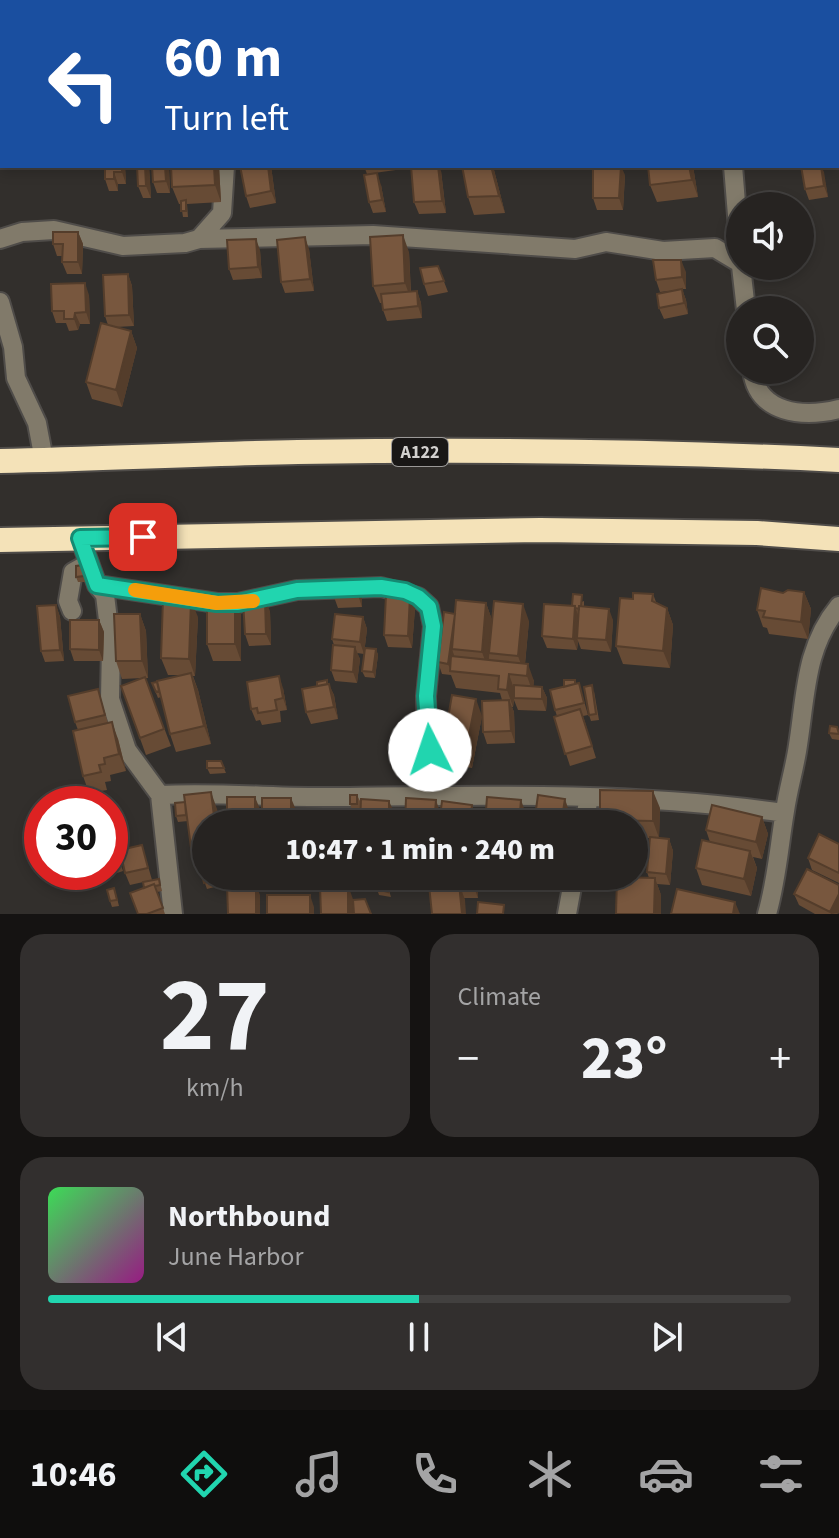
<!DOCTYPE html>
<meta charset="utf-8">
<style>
body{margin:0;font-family:"Source Sans 3",sans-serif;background:#322f2e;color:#f1f3f6;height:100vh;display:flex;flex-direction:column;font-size:30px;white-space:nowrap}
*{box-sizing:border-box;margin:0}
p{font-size:26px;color:#a4a4a5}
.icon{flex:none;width:44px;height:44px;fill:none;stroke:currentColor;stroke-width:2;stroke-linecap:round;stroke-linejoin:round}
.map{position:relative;height:914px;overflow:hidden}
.sheet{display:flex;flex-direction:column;gap:20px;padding:20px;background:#151312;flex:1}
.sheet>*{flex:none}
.hud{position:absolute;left:0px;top:0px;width:840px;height:168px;box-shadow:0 4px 12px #0003,0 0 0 2px #42403f;background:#1a4fa0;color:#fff;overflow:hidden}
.controls{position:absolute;left:726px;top:192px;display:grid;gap:16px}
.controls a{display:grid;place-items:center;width:88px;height:88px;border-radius:50%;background:#262321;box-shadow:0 4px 12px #0003,0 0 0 2px #42403f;font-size:40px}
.speed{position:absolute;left:24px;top:786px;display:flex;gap:16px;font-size:40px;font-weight:700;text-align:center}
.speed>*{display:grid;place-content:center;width:104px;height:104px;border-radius:50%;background:#262321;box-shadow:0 4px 12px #0003,0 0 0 2px #42403f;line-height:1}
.speed .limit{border:12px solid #d22;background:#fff;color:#111}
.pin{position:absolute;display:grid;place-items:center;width:68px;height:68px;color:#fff;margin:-34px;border-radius:16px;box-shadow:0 4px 12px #0006}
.me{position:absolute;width:88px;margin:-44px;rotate:356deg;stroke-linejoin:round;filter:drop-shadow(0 0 6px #0008)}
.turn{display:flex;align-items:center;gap:28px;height:168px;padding:0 32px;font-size:36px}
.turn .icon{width:104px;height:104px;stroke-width:2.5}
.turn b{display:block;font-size:56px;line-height:68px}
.big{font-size:60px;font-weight:800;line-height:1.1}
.sheet .widget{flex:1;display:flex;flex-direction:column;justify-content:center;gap:12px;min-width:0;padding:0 28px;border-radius:24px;background:#322f2e}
.sheet .dial{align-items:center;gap:0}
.dial b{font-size:104px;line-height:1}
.song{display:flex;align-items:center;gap:24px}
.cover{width:96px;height:96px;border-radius:12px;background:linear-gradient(135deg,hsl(130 70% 55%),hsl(310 70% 35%))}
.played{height:8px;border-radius:4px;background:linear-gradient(90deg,#21d5af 50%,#42403f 50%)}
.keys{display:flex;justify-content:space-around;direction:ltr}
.heat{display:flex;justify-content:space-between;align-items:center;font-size:44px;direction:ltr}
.sheet .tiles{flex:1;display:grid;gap:20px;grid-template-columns:1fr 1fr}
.widget:last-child{grid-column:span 2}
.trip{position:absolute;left:192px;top:810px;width:456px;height:80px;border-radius:40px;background:#262321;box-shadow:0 4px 12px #0003,0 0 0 2px #42403f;font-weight:800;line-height:80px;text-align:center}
.tabs{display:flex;height:128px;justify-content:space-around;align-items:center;background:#0f0e0d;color:#a4a4a5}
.tabs .icon{width:56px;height:56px}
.tabs .current{color:#21d5af}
.tabs b{font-size:36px;color:#f1f3f6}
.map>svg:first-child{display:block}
</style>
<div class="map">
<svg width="839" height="914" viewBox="0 0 839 914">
<rect width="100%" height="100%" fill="#322f2c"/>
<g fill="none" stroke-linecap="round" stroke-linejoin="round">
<defs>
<path id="minor" d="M699,2V0
M733,166L740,252
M0,239L22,232L54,230L123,246L185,243L199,239L222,213L225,166
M199,239L373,235L575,249L606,242L663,251L715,248L740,263
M741,266L746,310
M0,302L13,347L16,378L37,423L44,460
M752,370C757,414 803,418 839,409
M80,538L97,585L105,595L111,645L110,699L127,750L160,795L173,914
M97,585L217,603H238L297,590L381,587L418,597L429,607L433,626L426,696L428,795
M72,611L68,601L73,572L89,563
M160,795C221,792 281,798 342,797C490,795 637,792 784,813
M584,824L589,797
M567,914L574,876
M767,914C777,879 779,846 785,811C788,789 795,767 798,745C806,694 805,647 839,606"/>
<path id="highway" d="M0,461C99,459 199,454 298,452C478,449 659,451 839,460
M0,540L540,530L757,533L839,539"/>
</defs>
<use href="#minor" stroke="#4f4c49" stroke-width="22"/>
<use href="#highway" stroke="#4f4c49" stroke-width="28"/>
<use href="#minor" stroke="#817a6a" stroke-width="18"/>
<use href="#highway" stroke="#f4e2b8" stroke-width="24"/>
</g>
<path fill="#674b35" d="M353,0H394V2H354Z
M409,0H432V2Z
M489,0H523V2H490Z
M527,0H559V2H528Z
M0,117H2V158H0Z
M105,166H125L126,184H118V191H109L105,179Z
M137,166H149L151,198H143L138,186Z
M169,166L170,193H157L153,182Z
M219,166L221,202L187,204L188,217H183L181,204H179L172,187Z
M271,166L276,203L250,208L246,196Z
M364,166H402L403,169L367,174Z
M493,166L505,213L474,215L468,197Z
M693,166L698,197L657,202L650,185Z
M760,166H774L762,169Z
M801,166H822L828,197L809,200L805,189Z
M441,171L446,213L419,214L414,202Z
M625,175L623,210H597L593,198Z
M381,185L386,212L373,213L369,202Z
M78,232L83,244L82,274H67L62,262V256H57L53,244Z
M309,249L314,291L285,293L281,282Z
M260,250L262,278L233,280L229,269Z
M409,252L411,292L417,291L421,303L422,318L387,321L383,310L382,303H380L373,286Z
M438,266L448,292L428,296L424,284Z
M686,272V289H682L686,300L688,314L664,319L659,308L678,290L660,292L656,280Z
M128,274L132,286L134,326L116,327L131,331L137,348L122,407L92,399L86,382L108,325L105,316Z
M89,295L90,324H80L78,330L69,331L66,323H56L52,311Z
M86,571L87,582H78L76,577Z
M357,581L362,593V607L338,608L334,597Z
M804,592L811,609L808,639L769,634L767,628L763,627L757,610L783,593Z
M653,594L656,602L667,608L673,625L670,668L623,664L616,646L633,599Z
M584,601V606L613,620L611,652L581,649L578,641L577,650L547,648L542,636L572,606Z
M486,603L492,620L529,621L525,664L534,681L533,686L542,687L547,698L546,711L518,710L514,700L513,707H512L514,712L515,743L487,744L483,732L502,700L500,693L456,688L451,675L442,674L438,662L455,614Z
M56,605L60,617L64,661L45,662L41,651Z
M415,608L412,648L388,647L384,635Z
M270,611L271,645L249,646L245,634Z
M140,614L146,631L148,678H145L171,746L146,755L121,686L143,678L122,679L116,661Z
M241,614V661H213L207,644Z
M198,617L195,676H193L198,690L211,744L176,752L170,734L161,697L158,698L152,683L181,675H168L161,658Z
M363,617L367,629L364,654L357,653L360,659L357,683L335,681L331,670L334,645L332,639Z
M99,620L104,632L103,661H74L70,649Z
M376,649L378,655L375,678L365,677L362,671Z
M579,683L588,715L583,716L596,758L570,766L554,717L557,716L555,710L564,687Z
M328,684L334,695L338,719L311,724L306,712Z
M283,688L287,710L280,711L281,722L262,725L260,720L256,721L251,709Z
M98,689L108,723L118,739L126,771L110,775L111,781L105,782L107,790L89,793L83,776L78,730L75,722Z
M594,691L599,720L591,721L589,715Z
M482,716L472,768L449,764L443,747Z
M839,732V740L832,739L829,733Z
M221,761L226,773L210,774L207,768Z
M357,795L360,801V810H352L350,804Z
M185,802L217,809L219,824H206V871L198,872L192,855L188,821L178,822L176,816Z
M660,808L659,838L669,839L673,851L670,885L657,884L661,895L649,878L647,872L650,838H634V824H601L600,820Z
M762,817L768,834L762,859L753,857L757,868L751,896L702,885L696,868L710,842L706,830Z
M839,844V883L812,870L808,858Z
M142,845L152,880L130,885L125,873Z
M118,856L123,871L117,873L115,867Z
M202,875L220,876L222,885L207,889Z
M318,876H349V881L320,882Z
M408,876L474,877L478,889V898H464L465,900L431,885L432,882L411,883Z
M376,878V887H366L364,882Z
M159,879L162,891L157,892L165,914H138L144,888Z
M386,881L388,887L391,897L379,895L377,889Z
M116,894L119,906L112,907L110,901Z
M794,894L839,914H815L799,905Z"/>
<path fill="#543d2b" d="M0,81L2,94V105L0,99Z
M122,166H125L126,184L122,172Z
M145,166H149L151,198L146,186Z
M165,166H169L170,193L166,181Z
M214,166H219L221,202L215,185Z
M268,166H271L276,203L271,191Z
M438,166H439L441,171L446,213L442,201Z
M491,166H493L505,213L499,196Z
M621,166L625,175L623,210L619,198Z
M689,166H693L698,197L692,180Z
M821,166L824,172L828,197L824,186Z
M114,172L118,184V191L114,179Z
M377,173L381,185L386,212L382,200Z
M78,232L83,244L82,274L78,262Z
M403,235L409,252L411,300L405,283Z
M305,237L309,249L314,291L310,279Z
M256,239L260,250L262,278L258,267Z
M681,260L686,272V289L682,277Z
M128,274L132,286L134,326L129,315Z
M85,283L89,295L90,324L86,312Z
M682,289L686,300L688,314L684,303Z
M417,291L421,303L422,318L418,306Z
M75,313L80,324L78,330L74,319Z
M131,331L137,348L122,407L116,390Z
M357,581L362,593V607L358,595Z
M804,592L811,609L808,639L801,622Z
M410,596L415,608L412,648L408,636Z
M235,597L241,614V661L235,644Z
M191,600L198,617L195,676L189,659Z
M265,600L270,611L271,645L266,634Z
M486,603L492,620L488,669L482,652Z
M523,604L529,621L524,673L518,656Z
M56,605L60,617L64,661L60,650Z
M575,606L579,618L577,638L578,641L577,650L573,639Z
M667,608L673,625L670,668L663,651Z
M609,609L613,620L611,652L606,640Z
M140,614L146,631L148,678L142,661Z
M455,614L452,649L455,658L451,671L448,664Z
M363,617L367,629L364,654L360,642Z
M99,620L104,632L103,661L99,650Z
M355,647L360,659L357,683L353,672Z
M376,649L378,655L375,678L373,672Z
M528,664L534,681L533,693L527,676Z
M191,673L198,690L211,744L204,726Z
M509,674L515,692L513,707L507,690Z
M279,676L283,688L287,710L283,698Z
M329,684L334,695L338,719L334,707Z
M542,687L547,698L546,711L542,699Z
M476,699L482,716L472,768L466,751Z
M509,700L514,712L515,743L511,731Z
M112,722L118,739L126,771L119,754Z
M653,791L660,808L659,838L653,821Z
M211,792L217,809L219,824H215Z
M255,797L262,814L261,824H255Z
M291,798L296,810L295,824H291Z
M565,799L569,811L567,824H561Z
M436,800L440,812L439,824H434Z
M521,800L525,811L524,824H519Z
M389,801L394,812L393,824H389Z
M472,805L479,823L478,824H470Z
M762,817L768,834L762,859L756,842Z
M669,839L673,851L670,885L666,874Z
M750,851L757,868L751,896L744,879Z
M474,877L478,889V898L474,887Z
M655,878L661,895V914H654Z
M459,883L465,900L466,914H462Z
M256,884L260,895V914H256Z
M348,885L354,902V914H348Z
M839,894V913L831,914L830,912Z
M310,895L314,907V914H310Z
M735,902L740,914H733Z"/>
<path fill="#78573e" stroke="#543d2b" stroke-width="2" d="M576,0H605L606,2H576Z
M611,0H681V2H611Z
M0,117H2V140H0Z
M105,166H122V172H114V179H105Z
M137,166H145L146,186H138Z
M152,166H165L166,181L153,182Z
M171,166H214L215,185L172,187Z
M240,166H268L271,191L246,196Z
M411,166H438L442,201L414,202Z
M462,166H491L499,196L468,197Z
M593,166H621L619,198H593Z
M648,166H689L692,180L650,185Z
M801,166H821L824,186L805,189Z
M377,173L382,200L369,202L364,175Z
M186,200V211H181V201Z
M53,232H78V262H62L63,244H53Z
M403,235L405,283L373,286L370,237Z
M305,237L310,279L281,282L277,240Z
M256,239L258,267L229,269L227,240Z
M653,260H681L682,277L656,280Z
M438,266L444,281L424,284L420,268Z
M128,274L129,315L105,316L103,275Z
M85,283L86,312L75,313L74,319H64V311H52L51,284Z
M682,289L684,303L659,308L657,294Z
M417,291L418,306L383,310L381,294Z
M101,323L131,331L116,390L86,382Z
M84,565V576L76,577V566Z
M357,581L358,595L334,597V582Z
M761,588L783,593L788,590L804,592L801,622L763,617L765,611L757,610Z
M633,593L653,594L652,601L667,608L663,651L616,646L620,598L633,599Z
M573,594L582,595L581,606H579V609L575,608V606H572Z
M386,595L410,596L408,636L384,635Z
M207,597H235V644H207Z
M163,599L191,600L189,659L161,658Z
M265,600L266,634H245L243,601Z
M456,600L486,603L482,652L452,649Z
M494,601L523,604L518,656L489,653Z
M544,604L575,606L573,639L542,636Z
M56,605L60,650L41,651L37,606Z
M579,606L609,609L606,640L577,638Z
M444,612L455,614L448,664L438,662Z
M114,614H140L142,661H116Z
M335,614L363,617L360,642L332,639Z
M70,620H99V650L70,649Z
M333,645L355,647L353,672L331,670Z
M365,648L376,649L373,672L362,671Z
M451,656L528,664L527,676L509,674L507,690L498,689L499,676L450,671Z
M191,673L204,726L170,734L157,681Z
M279,676L283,698L275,700L277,710L258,713L257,708L251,709L247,682Z
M145,677L164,729L140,738L121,686Z
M327,680V684L317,686V682Z
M564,680H575V684L564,687Z
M157,682L159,691L156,692L152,683Z
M579,683L584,703L555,710L550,690Z
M329,684L334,707L306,712L302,689Z
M514,685L542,687V699L514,698Z
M592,685L596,714L589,715L584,687Z
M98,689L105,715L75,722L68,696Z
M452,695L476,699L466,751L443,747Z
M509,700L511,731L483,732L482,701Z
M580,709L592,746L565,754L554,717Z
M112,722L119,754L104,758L105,764L99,765L101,772L83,776L73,731Z
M830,726L837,727L839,734L829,733Z
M207,761H221L224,768H207Z
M600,790L653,791V821L600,820Z
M211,792L215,824H206V853L192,855L184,795Z
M350,795H357V804H350Z
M538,795L565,799L561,824H534Z
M227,797H255V824H227Z
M487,797L521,800L519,824H485Z
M262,798H291V824H262Z
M406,798L436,800L434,824H405Z
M361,799L389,801V824H360Z
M442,801L472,805L470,824H439Z
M185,802L186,815L176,816L175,803Z
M712,805L762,817L756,842L706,830Z
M819,834L839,844V873L808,858Z
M650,837L669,839L666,874L647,872Z
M702,840L750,851L744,879L696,868Z
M142,845L148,868L125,873L120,850Z
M112,855L118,856L121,865L115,867Z
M807,869L839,885V894L830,912L794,894Z
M206,874V876H219L220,879L204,883L202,875Z
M364,876H374V881L364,882Z
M432,876L474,877V887L460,886L459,883L431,885Z
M617,877L655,878L654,914H616Z
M159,879L160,885L155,886L154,884L144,888L143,882Z
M379,880L386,881L388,892L377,889Z
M459,883L462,914H432L429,885Z
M154,884L163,908L147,914H138L130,893Z
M256,884V914H228L227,885Z
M348,885V914H321L320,886Z
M114,888L117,900L110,901L107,890Z
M677,889L735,902L733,914H671Z
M267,895H310V914H267Z
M365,899L371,914H354L353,900Z
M478,902L504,905L503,914H477Z"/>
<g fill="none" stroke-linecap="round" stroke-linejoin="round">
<defs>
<path id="route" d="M143,537L80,538L97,585L217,603H238L297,590L381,587L405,591L418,597L429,607L433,626L426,696L430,750"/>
</defs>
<use href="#route" stroke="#158a72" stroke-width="20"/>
<use href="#route" stroke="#21d5af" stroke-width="14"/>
<path stroke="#f59e0b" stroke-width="14" d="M135,590L217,603L253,601"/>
</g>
<g text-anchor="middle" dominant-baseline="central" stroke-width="8" stroke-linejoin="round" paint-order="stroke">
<rect fill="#191716" stroke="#9b9998" stroke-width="2" x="392" y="438" width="56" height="28" rx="6"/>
<g font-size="18" font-weight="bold" fill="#d3d1cf">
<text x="420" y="452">A122</text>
</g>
</g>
</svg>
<div class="controls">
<a><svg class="icon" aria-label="sound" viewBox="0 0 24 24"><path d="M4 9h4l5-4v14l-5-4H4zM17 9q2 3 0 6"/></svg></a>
<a><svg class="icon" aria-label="search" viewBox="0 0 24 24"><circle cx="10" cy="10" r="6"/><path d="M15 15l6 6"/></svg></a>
</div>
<div class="speed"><div class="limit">30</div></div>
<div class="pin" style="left:143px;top:537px;background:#d93025"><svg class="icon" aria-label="arrive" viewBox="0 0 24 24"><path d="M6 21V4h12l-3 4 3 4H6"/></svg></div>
<svg class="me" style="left:430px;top:750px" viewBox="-20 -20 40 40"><circle r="19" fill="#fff"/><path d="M0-13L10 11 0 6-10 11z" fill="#21d5af"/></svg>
<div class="trip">10:47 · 1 min · 240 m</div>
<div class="hud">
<div class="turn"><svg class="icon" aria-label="left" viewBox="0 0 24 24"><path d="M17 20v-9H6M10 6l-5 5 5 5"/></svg><div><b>60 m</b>Turn left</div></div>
</div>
</div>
<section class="sheet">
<div class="tiles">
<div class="widget dial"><b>27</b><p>km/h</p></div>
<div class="widget"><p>Climate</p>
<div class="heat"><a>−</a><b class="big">23°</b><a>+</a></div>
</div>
<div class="widget">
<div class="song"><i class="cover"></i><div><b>Northbound</b><p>June Harbor</p></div></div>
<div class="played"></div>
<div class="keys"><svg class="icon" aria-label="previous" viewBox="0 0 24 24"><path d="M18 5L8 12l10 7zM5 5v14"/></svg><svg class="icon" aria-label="pause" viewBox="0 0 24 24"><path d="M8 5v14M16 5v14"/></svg><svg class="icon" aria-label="next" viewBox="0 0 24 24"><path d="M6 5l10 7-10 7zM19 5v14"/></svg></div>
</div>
</div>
</section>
<nav class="tabs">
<b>10:46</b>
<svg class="icon current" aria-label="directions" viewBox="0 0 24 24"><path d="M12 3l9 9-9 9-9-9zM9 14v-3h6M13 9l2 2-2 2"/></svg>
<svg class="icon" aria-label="music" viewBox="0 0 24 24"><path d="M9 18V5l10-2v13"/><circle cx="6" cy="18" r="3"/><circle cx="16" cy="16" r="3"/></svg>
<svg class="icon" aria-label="phone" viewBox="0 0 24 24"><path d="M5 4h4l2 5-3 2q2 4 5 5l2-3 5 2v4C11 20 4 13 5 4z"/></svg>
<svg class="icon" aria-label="climate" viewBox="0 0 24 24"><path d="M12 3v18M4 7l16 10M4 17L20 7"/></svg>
<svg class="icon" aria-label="car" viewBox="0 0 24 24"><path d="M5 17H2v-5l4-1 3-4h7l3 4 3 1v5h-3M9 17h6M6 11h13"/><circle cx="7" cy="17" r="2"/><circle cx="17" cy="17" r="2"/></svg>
<svg class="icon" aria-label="filters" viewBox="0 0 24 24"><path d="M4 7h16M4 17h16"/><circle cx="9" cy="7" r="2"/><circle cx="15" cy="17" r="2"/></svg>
</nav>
